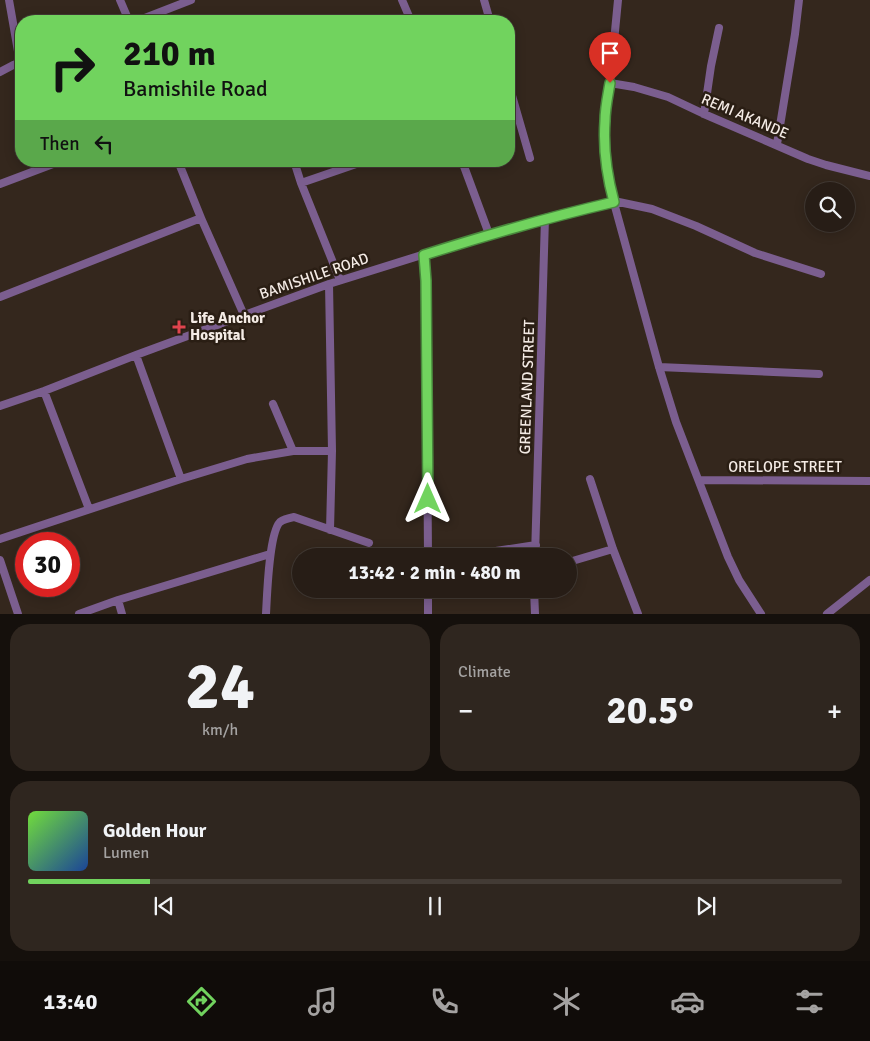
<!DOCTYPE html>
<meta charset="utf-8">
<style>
body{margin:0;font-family:Signika,sans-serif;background:#2f261f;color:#f1f3f6;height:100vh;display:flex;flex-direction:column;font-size:19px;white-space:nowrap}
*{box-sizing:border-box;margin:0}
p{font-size:16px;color:#a4a2a1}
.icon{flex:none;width:28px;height:28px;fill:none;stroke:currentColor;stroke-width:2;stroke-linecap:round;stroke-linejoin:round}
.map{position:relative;height:614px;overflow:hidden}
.side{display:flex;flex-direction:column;gap:10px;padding:10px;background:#15100c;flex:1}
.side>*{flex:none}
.hud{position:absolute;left:15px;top:15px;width:500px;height:152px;border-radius:20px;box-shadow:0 2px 12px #0003,0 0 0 1px #433b35;background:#71d35e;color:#111;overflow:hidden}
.tools{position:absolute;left:805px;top:182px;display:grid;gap:10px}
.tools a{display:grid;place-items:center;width:50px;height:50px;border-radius:50%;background:#271d16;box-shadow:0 2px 12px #0003,0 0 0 1px #433b35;font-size:25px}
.speed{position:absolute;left:15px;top:532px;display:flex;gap:10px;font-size:25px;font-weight:700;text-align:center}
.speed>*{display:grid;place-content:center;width:65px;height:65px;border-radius:50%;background:#271d16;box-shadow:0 2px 12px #0003,0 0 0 1px #433b35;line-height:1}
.speed .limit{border:8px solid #d22;background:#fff;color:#111}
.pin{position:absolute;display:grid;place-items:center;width:42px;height:42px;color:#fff;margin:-51px -21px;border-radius:50% 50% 50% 0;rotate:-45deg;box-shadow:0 0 5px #0007}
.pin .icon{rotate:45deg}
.me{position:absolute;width:55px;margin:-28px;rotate:0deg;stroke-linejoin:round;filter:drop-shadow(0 0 4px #0008)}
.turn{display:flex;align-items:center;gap:18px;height:105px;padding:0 25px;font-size:22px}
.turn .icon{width:65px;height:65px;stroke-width:2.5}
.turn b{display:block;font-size:35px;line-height:42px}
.then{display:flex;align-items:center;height:48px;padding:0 25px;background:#0003;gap:10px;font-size:19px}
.big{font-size:38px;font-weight:700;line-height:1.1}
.side .card{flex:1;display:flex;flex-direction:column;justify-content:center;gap:8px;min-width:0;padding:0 18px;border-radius:20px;background:#2f261f}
.side .dial{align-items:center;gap:0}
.dial b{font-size:65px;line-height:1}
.song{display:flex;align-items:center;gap:15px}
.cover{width:60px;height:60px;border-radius:8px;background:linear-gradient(135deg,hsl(100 70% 55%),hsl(220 70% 35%))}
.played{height:5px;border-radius:2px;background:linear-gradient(90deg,#71d35e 15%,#433b35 15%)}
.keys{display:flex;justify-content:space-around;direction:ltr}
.heat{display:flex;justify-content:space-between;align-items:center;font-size:28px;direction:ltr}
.side .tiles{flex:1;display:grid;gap:10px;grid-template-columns:1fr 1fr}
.card:last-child{grid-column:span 2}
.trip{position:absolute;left:292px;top:548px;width:285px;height:50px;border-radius:25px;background:#271d16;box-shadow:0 2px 12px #0003,0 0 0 1px #433b35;font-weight:700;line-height:50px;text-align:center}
.dock{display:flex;height:80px;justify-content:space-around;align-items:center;background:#100c09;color:#a4a2a1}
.dock .icon{width:35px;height:35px}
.dock .selected{color:#71d35e}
.dock b{font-size:22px;color:#f1f3f6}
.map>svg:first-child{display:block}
</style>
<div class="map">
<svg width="870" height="614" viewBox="0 0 870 614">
<rect width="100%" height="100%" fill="#34271d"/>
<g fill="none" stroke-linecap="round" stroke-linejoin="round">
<path stroke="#7b5e8f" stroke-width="8" d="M120,0L129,21
M402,0L411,21
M484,0L490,21
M618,0L610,83L605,120L604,150L611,192L659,367L676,422L728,557L739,580L761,614
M137,21L191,0
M0,72L17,63L19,57L9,0
M610,83L634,87L668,97L704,114L808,159L826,165L870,176
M509,85L530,158
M704,114L711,66L719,28
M777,144L795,34L799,0
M178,161L201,218L244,315
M294,161L301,183L340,280
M462,161L489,234
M301,183L365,161
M0,184L61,161
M424,255L426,281L428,556
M329,284L332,451L330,530
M0,297L201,218
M136,355L181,479
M659,367L819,374
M44,391L89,509
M273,404L293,451
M0,406L44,391L136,355L329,284L489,234L545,218L614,201L652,209L696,226L755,253L821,274
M590,479L613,549L638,614
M699,480L870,481
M0,539L181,479L247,459L293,451H332
M463,556L536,545
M535,556L545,218
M0,560L18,614
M569,562L613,549
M428,589V614
M534,589L535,614
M118,600L122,614
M79,614L118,600L270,554
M266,614C267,596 269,533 280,522C284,519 289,518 294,517L369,543
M827,614L870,580"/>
</g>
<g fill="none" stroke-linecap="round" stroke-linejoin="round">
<defs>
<path id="route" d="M428,499L426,281L424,255C487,235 550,217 614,202C607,176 603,148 605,121C605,108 608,95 610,83"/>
</defs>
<use href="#route" stroke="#49893d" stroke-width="12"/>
<use href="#route" stroke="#71d35e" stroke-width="9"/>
</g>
<path fill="#e0444e" stroke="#2a1e14" stroke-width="2" d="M176.5 319.5h5v5h5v5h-5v5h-5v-5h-5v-5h5z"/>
<g text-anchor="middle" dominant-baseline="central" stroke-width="5" stroke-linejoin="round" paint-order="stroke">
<g font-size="15" fill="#f4ebe5" stroke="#2a1e14">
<text transform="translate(745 116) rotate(23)">REMI AKANDE</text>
<text transform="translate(314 276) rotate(-19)">BAMISHILE ROAD</text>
<text transform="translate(527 387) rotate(-88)">GREENLAND STREET</text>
<text x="785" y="467">ORELOPE STREET</text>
</g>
<g font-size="15" font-weight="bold" fill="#f4ebe5" stroke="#2a1e14" text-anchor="start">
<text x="190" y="318">Life Anchor<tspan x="190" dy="17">Hospital</tspan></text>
</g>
</g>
</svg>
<div class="tools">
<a><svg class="icon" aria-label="search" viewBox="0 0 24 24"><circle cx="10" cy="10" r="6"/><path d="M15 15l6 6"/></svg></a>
</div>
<div class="speed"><div class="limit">30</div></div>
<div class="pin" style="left:610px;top:83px;background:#d93025"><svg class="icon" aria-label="arrive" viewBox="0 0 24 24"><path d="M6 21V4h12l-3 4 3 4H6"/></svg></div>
<svg class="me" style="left:428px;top:499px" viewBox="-20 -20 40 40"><path d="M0-17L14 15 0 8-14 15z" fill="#71d35e" stroke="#fff" stroke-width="4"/></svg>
<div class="trip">13:42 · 2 min · 480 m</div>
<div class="hud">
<div class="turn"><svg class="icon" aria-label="right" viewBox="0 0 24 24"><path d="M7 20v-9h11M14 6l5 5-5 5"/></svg><div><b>210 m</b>Bamishile Road</div></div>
<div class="then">Then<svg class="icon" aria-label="left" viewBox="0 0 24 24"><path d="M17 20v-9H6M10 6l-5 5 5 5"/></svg></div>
</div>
</div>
<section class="side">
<div class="tiles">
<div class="card dial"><b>24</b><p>km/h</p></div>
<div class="card"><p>Climate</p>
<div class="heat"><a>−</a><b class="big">20.5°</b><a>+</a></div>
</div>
<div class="card">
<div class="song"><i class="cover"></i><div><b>Golden Hour</b><p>Lumen</p></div></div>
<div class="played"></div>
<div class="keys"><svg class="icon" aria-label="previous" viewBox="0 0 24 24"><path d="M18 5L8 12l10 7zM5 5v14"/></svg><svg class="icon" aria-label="pause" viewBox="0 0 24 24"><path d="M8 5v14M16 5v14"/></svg><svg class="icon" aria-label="next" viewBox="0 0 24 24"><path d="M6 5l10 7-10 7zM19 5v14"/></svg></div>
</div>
</div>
</section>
<nav class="dock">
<b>13:40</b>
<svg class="icon selected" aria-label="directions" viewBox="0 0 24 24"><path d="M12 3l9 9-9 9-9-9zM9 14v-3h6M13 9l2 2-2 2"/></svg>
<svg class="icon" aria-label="music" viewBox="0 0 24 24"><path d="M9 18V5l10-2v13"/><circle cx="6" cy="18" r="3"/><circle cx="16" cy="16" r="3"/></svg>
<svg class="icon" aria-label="phone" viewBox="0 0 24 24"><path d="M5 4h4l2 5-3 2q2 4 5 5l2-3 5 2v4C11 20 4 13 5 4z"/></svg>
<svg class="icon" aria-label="climate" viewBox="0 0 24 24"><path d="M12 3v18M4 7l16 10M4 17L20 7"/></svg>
<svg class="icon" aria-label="car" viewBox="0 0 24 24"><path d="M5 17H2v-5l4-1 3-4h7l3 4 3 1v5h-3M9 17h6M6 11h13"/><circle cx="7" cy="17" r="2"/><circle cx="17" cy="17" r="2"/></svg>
<svg class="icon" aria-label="filters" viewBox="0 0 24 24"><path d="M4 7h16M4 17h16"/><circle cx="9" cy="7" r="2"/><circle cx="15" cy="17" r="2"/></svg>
</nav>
